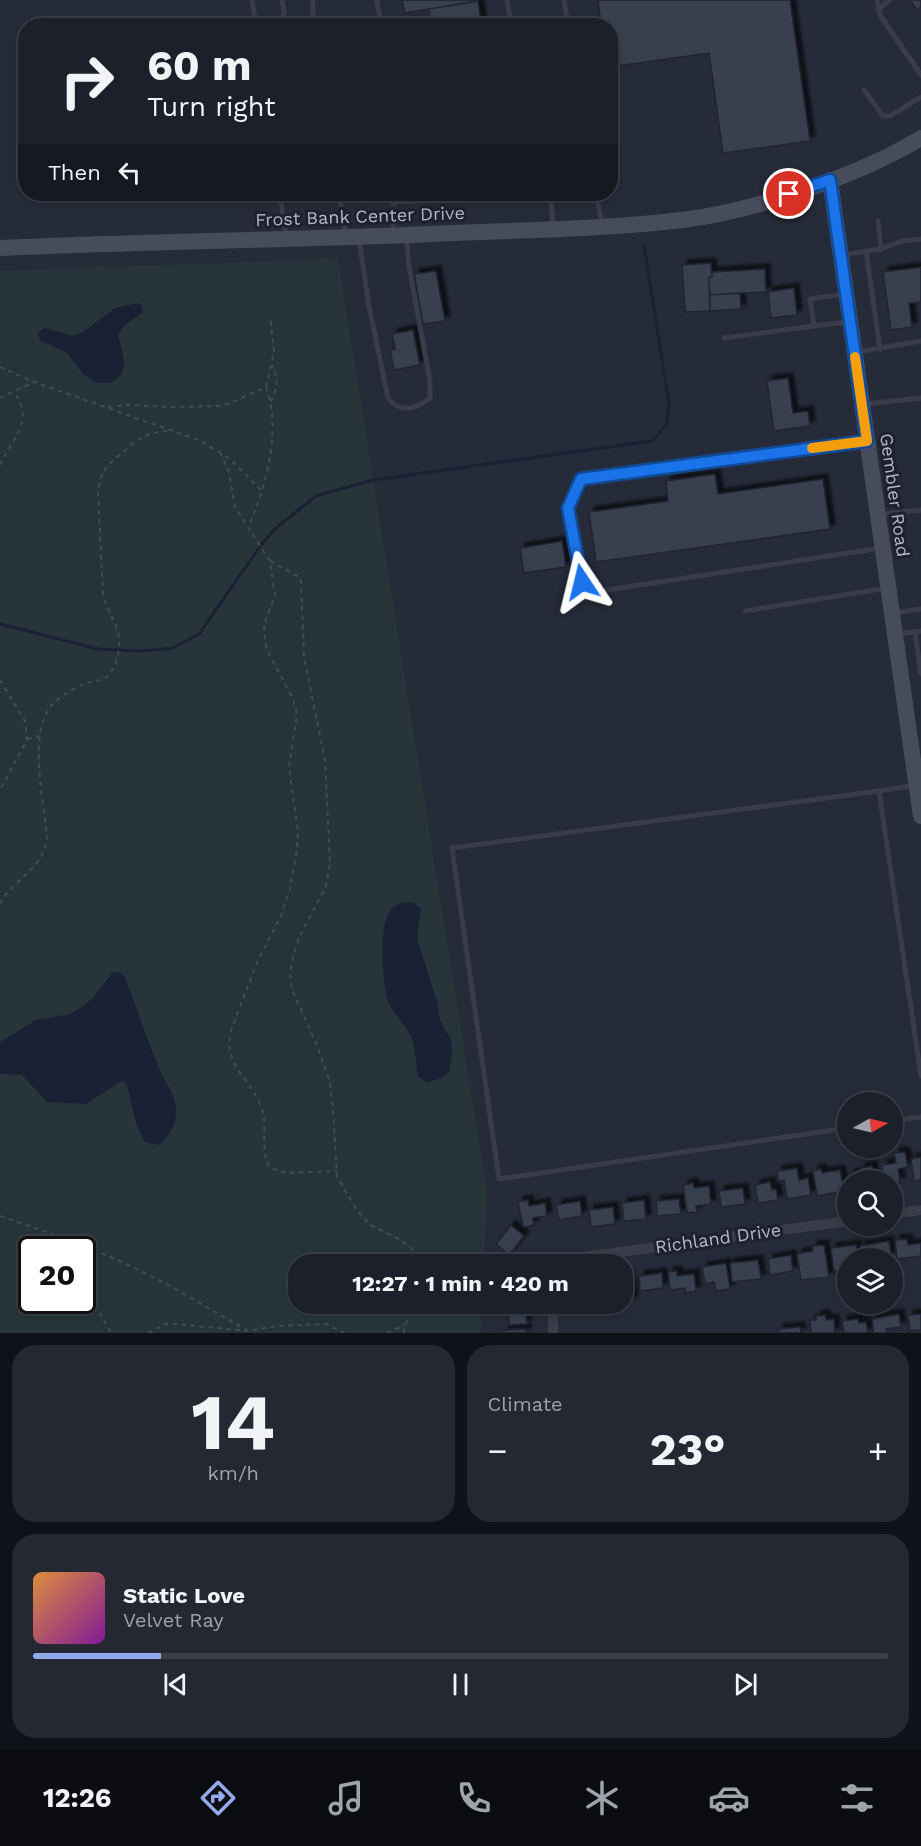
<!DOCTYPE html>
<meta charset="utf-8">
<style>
body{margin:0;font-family:"Work Sans",sans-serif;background:#252833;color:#f1f3f6;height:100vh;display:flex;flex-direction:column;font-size:22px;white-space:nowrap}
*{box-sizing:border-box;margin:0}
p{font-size:20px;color:#a0a3a9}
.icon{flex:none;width:33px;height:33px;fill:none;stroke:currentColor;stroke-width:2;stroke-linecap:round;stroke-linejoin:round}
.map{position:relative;height:1333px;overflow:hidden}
.details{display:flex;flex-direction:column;gap:12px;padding:12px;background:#0f1218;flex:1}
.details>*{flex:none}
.guide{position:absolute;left:18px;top:18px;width:600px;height:183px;border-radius:24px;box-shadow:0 3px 9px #0003,0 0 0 2px #3a3e47;background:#1c202b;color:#f1f3f6;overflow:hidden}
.needle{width:39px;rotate:82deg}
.tools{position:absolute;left:837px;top:1092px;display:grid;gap:12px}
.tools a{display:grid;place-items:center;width:66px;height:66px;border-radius:50%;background:#1c202b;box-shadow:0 3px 9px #0003,0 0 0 2px #3a3e47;font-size:30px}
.speed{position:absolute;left:18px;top:1236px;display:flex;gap:12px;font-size:30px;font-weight:700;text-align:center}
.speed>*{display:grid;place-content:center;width:78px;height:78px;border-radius:50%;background:#1c202b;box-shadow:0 3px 9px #0003,0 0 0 2px #3a3e47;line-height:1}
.speed .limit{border:3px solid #111;border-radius:9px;background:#fff;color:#111}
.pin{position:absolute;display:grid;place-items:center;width:51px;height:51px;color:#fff;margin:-26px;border:3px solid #fff;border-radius:50%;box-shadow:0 2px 6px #0007}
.me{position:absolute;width:66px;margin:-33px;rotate:350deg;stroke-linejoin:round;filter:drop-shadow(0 0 4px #0008)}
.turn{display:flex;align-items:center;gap:21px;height:126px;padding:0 30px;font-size:27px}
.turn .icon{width:78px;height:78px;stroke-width:2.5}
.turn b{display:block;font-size:42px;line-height:51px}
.then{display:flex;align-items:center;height:57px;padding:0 30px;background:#0003;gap:12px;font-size:22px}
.big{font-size:45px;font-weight:700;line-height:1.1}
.details .card{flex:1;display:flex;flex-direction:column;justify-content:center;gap:9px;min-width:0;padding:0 21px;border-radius:24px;background:#252833}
.details .dial{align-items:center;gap:0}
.dial b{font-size:78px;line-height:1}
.song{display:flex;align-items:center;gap:18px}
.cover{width:72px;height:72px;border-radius:9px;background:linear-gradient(135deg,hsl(30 70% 55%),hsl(290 70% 35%))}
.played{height:6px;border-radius:3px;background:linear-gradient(90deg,#93a9eb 15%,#3a3e47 15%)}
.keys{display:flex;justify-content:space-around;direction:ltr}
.heat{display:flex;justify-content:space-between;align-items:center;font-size:33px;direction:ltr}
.details .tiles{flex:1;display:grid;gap:12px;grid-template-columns:1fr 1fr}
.card:last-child{grid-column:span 2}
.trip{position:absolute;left:288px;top:1254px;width:345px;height:60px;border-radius:24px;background:#1c202b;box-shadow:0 3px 9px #0003,0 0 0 2px #3a3e47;font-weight:700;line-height:60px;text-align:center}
.dock{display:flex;height:96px;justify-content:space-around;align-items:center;background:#0b0d11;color:#a0a3a9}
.dock .icon{width:42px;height:42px}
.dock .current{color:#93a9eb}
.dock b{font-size:27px;color:#f1f3f6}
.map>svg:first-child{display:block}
</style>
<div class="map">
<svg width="921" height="1333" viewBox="0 0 921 1333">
<defs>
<filter id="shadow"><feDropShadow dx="5" dy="-5" stdDeviation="1.5" flood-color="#0009"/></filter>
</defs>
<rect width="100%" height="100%" fill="#252b39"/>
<path fill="#27353a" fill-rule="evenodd" d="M338,259L487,1192L484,1264H298V1304H482L481,1333H0V271ZM32,1250H82V1300H32Z"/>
<path fill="#1a2135" d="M138,303L142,307L143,312L124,326L118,335L125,365L120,376L111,383H97L84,375L67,353L40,340L38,333L44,328L73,336L83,332L115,308Z
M404,902L414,903L421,908L417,939L437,1001L440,1020L451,1040L452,1055L449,1072L441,1078L427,1083L418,1076C416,1064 416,1050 412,1039C407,1026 395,1016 389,1004C382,987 379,927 389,912C392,906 398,904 404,902Z
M113,972H120L125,977C136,1007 146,1036 158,1066C163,1080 175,1092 176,1109C177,1124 169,1137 158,1145L145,1142C133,1123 133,1104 126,1083L122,1081L86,1104L47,1102L22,1075L0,1074V1042L36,1020L70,1014L83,1006L92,999Z"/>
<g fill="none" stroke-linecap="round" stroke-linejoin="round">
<path stroke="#1a2135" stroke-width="3" d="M0,624L98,649L140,651L173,648L199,634L261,545L276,528L316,496L373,480L652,441L667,424L669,404L644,245"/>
</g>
<path fill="#383f4f" stroke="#202430" stroke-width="1.5" filter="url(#shadow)" d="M402,0H478V1L405,13Z
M598,0H790L810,141L723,153L709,53L610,67V26H601Z
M910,0H921V7L917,10Z
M478,1L482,26H432L429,9Z
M711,263L712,277H709L710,311L685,312L682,265Z
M921,267V302L909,303L912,327L891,330L883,272Z
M765,269L766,292L710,295L709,277H712V272Z
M436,271L445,321L423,324L414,274Z
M794,288L797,315L771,318L768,292Z
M740,293L741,309L710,311V295Z
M413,330L420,365L394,370L390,350L395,349L392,334Z
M788,378L793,413L808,411L810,426L774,431L767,381Z
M715,474L718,494L823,479L830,529L596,562L589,512L668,501L666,481Z
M562,541L566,567L524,573L520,548Z
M905,1152L908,1167L898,1169L900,1182L892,1183V1180H884L882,1165L896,1163L894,1153Z
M921,1157V1180L914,1181L911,1159Z
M872,1166L874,1180H850L849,1174L860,1172V1168Z
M797,1168L799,1180L808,1178L811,1195L787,1199L784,1180L778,1181L777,1171Z
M821,1169L822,1173L840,1170L844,1191L817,1196L813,1171Z
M770,1182L772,1190L776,1189L778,1200L758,1203L755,1185Z
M693,1183L694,1188L709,1186L711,1204L696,1206L697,1212L687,1213L683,1185Z
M743,1188L745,1204L721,1207L719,1191Z
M679,1199L681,1214L657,1216L656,1201Z
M528,1200L529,1206L545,1203L547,1216L533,1218L534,1225L523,1227L518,1202Z
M644,1200L646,1219L624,1221L622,1203Z
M580,1201L582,1216L559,1220L556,1205Z
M613,1207L615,1224L591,1227L589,1210Z
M511,1225L524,1236L509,1255L496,1244Z
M907,1239L908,1245L921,1243V1256L897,1259L895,1240Z
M889,1241L891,1256L884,1258H862L860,1246Z
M824,1245L829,1277L801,1280L797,1254L813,1251L812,1246Z
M856,1245L858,1257L847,1258L848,1269L834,1271L831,1248Z
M791,1255L793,1271L770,1275L768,1259Z
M758,1260L761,1279L732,1282L730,1263Z
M726,1263L730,1289L716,1291L714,1282L705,1284L702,1267Z
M677,1271V1276L694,1274L696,1291L685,1293V1288L670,1290L668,1272Z
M662,1273L663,1288L640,1291L639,1276Z
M629,1277L633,1301L622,1303V1278Z
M508,1304H527V1305L522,1306V1314H526L527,1324L509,1325Z
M899,1314L901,1327L886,1329L887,1333H874L872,1319Z
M921,1314V1330L910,1331L908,1315Z
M825,1315L826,1320L834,1319L835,1333H811L810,1320H816V1316Z
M858,1319L859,1323L866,1322L868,1333H844L842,1321Z
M800,1327L801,1333H779L778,1329Z
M526,1329V1333H504V1330Z"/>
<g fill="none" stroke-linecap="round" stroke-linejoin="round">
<path stroke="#404e52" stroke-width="2" stroke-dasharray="4.5 4.5" stroke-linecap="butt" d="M0,367L34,382
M266,387L274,352L270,316
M0,398L34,382L201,441L230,459L262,491
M271,402C277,389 279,379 272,365
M108,407L127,405L173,407L219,406L228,404L266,387C282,432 266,484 249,526
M220,452L229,472L235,507L270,561L275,595L264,625L265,641L267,650L293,699L297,714L289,768L298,830L297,849L290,889L281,916L258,960L233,1025C218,1067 254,1077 263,1113C267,1132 260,1150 270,1168L286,1173L337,1171
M0,465C13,436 35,422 14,391
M270,561L299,577L301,582L304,657L325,760L330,864L326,886L299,938L293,956L290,975L292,989L318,1048L330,1083L333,1109L337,1177L357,1210L370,1225L399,1239L411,1248L422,1264
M0,680L25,721L27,740L0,790
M27,739L39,736
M0,904C14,877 43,871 47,838C44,803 30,743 47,712C53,699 74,688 87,683C93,681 100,681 105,678C115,672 120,652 119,641C119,624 106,610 103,594L98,492C100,472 107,465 122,453C139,439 144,433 167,431
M0,1216L70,1240L122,1262L165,1283L248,1331L276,1326L326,1324L344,1333
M60,1237L69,1250
M82,1271L98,1310L111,1333
M148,1333L168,1323L246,1331
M387,1333L405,1325
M404,1333L405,1325L417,1304"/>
<path stroke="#393d49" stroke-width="5" d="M252,0L256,26
M377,0L381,26
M507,0L511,26
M564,0L568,26
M877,0L880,15L921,75
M878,9L890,0
M282,26L284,11L282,0
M313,26V0
M864,90L883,116H890L921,97
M280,194L286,237
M339,194L346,236
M596,194L602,224
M878,221L881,249
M393,234V205L396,202L548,194L551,196L553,228
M359,239L369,306L388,398C401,414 416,409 430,398V381L409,266L406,237
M866,251L880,349
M842,255L881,249L902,241L921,239
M845,294L810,299L814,326L847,322
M724,338L814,326
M858,352L921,341
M864,404L921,398
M864,441L581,479L568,508L582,582L594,592L881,548
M880,514L921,510
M745,611L887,588
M894,613L921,609
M915,632L921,674
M897,634L921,631
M915,785L879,791L921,1076
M892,1121L921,1117
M848,1128L499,1179L452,848L879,791"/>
<path stroke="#393d49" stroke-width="10" d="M892,1214L921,1210
M554,1264V1261L848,1221
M553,1333V1304"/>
<path stroke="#474c5c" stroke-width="16" d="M830,180L921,816
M0,248C152,241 304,240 456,233C531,230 607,229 682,220C755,211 858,176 921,138"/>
</g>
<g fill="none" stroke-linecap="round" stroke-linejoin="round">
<defs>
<path id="route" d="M582,582L568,508L581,479L867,441L830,180L789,194"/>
</defs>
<use href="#route" stroke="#114b97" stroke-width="15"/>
<use href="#route" stroke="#1a73e8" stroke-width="10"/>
<path stroke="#f59e0b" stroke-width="10" d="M812,448L867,441L855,357"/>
</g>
<g text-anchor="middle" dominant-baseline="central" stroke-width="6" stroke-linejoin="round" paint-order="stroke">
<g font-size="18" fill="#b4b8c5" stroke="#1e222e">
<text transform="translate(360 216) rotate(-2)">Frost Bank Center Drive</text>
<text transform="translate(895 495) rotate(82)">Gembler Road</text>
<text transform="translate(718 1238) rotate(-8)">Richland Drive</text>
</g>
</g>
</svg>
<div class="tools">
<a><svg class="needle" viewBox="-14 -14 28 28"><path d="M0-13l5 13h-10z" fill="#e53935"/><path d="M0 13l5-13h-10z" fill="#a0a3a9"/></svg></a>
<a><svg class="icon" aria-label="search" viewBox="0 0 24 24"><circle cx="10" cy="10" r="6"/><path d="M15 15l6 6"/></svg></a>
<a><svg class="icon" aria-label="layers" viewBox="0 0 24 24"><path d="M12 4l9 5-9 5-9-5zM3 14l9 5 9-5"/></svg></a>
</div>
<div class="speed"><div class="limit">20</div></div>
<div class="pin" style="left:789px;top:194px;background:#d93025"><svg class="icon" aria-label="arrive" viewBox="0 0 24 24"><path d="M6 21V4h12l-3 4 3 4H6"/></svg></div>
<svg class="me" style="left:582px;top:582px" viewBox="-20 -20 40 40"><path d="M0-17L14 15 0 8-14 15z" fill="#1a73e8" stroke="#fff" stroke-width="4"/></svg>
<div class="trip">12:27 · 1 min · 420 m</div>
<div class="guide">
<div class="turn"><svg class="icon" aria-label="right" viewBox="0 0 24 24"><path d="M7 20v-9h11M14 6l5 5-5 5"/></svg><div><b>60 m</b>Turn right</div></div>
<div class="then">Then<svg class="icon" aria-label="left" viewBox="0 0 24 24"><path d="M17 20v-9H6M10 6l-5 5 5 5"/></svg></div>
</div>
</div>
<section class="details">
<div class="tiles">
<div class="card dial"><b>14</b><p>km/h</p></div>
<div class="card"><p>Climate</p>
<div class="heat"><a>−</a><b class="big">23°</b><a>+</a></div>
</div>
<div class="card">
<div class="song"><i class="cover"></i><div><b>Static Love</b><p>Velvet Ray</p></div></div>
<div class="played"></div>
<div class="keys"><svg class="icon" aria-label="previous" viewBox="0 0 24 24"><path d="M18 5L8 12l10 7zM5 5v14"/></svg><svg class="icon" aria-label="pause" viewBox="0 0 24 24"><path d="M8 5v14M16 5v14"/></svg><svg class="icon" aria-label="next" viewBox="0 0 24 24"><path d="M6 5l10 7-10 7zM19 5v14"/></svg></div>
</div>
</div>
</section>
<nav class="dock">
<b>12:26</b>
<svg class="icon current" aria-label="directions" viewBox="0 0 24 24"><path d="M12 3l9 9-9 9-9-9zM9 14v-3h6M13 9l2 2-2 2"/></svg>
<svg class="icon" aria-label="music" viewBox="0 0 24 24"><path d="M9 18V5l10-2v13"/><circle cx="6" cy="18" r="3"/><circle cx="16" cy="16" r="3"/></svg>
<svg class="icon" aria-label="phone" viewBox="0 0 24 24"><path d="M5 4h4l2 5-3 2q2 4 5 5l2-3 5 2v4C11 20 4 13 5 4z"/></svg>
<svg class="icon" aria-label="climate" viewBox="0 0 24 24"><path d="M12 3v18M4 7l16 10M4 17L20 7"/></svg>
<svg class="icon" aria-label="car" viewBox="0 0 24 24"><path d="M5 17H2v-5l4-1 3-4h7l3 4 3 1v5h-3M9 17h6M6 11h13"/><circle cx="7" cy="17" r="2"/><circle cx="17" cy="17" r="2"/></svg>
<svg class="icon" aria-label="filters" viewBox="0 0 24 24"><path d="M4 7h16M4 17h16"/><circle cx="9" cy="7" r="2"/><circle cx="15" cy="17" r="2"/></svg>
</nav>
